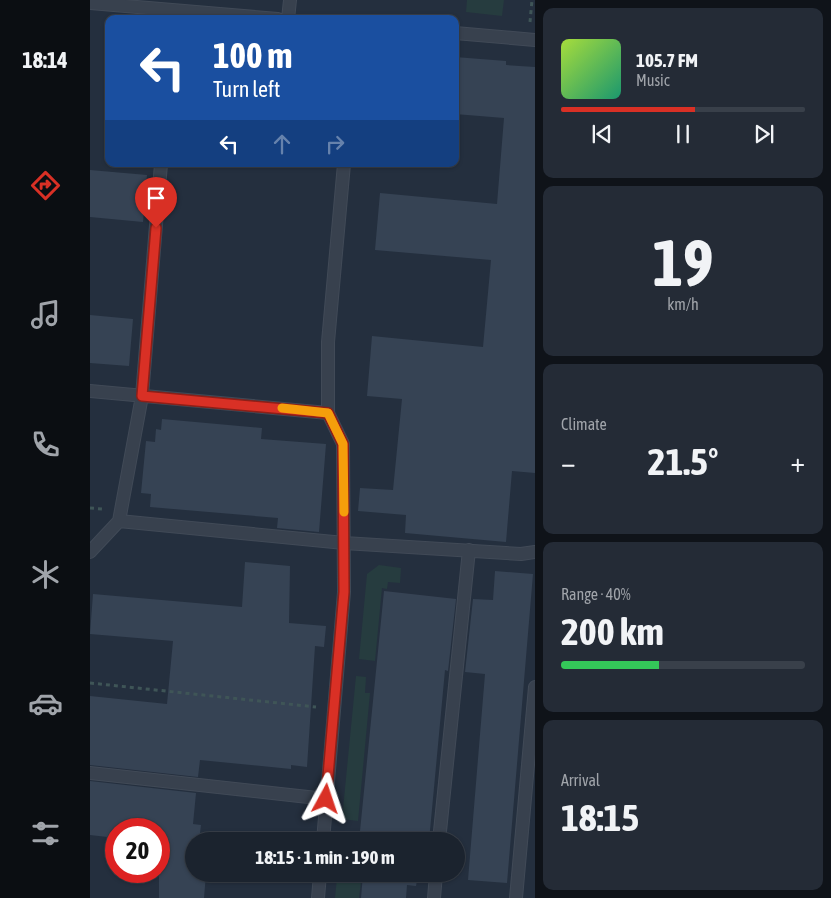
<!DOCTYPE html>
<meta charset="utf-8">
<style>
body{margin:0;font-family:"Asap Condensed",sans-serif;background:#242b36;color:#f1f3f6;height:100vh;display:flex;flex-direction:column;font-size:19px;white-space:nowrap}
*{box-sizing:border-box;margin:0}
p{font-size:16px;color:#a0a4aa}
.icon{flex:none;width:28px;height:28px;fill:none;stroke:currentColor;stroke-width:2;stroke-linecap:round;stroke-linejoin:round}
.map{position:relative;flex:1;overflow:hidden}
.panel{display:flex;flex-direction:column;gap:8px;padding:8px;background:#0f1319;width:296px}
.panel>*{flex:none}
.guide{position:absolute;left:15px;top:15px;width:354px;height:152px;border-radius:10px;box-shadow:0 1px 4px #0004,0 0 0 1px #39404a;background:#1a4fa0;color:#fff;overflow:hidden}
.speed{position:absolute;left:15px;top:818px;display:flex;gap:10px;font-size:25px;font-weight:700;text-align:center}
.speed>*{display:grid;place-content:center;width:65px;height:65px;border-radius:50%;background:#1b232e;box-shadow:0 1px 4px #0004,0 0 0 1px #39404a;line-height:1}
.speed .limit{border:8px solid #d22;background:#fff;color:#111}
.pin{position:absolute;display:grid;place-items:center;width:42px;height:42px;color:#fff;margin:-51px -21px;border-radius:50% 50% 50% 0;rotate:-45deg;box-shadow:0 0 5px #0007}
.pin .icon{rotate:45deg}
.me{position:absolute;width:55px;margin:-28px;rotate:5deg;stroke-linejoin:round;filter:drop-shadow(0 0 4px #0008)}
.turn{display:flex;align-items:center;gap:18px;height:105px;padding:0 25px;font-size:22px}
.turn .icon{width:65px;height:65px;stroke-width:2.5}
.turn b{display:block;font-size:35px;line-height:42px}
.lanes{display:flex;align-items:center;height:48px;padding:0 25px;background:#0003;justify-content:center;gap:25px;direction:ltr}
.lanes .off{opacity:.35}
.big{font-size:38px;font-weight:700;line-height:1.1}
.panel .tile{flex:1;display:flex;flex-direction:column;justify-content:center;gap:8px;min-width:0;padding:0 18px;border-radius:10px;background:#242b36}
.panel .dial{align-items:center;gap:0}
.dial b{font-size:65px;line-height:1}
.song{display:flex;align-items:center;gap:15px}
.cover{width:60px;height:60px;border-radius:8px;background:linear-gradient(135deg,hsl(80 70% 55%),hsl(160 70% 35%))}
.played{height:5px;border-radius:2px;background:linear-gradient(90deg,#d93025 55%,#39404a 55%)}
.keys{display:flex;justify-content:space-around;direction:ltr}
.heat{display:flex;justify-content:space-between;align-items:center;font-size:28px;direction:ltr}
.charge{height:8px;border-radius:4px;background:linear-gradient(90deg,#34c759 40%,#39404a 0)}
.trip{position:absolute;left:95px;top:832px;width:280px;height:50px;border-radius:25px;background:#1b232e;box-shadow:0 1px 4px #0004,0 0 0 1px #39404a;font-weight:700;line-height:50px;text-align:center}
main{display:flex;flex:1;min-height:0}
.dock{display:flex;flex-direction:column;width:90px;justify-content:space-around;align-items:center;background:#0b0e12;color:#a0a4aa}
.dock .icon{width:35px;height:35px}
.dock .current{color:#d93025}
.dock b{font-size:22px;color:#f1f3f6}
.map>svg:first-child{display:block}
</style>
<main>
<nav class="dock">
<b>18:14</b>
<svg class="icon current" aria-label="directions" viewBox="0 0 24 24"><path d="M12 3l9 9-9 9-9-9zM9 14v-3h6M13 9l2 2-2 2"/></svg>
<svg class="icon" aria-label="music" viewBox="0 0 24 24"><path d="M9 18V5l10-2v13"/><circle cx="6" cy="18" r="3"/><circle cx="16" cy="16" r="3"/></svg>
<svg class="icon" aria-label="phone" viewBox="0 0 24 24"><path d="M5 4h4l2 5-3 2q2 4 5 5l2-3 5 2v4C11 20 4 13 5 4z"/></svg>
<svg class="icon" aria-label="climate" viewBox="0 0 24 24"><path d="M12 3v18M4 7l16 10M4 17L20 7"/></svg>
<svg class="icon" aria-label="car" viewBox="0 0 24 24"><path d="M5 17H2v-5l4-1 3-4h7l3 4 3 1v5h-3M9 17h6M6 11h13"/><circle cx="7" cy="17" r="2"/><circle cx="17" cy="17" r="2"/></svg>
<svg class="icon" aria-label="filters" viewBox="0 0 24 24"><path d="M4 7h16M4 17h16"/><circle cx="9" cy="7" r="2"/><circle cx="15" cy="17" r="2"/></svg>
</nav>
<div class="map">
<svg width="445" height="898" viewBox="0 0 445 898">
<rect width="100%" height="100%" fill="#242f3e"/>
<path fill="#263c3f" d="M377,0H414L412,16L376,12Z
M289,565L311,568L310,583L298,582L297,589L292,588L285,661L269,659L277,574Z
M266,676L276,677L275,693H280L268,821L252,819Z
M247,878L284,881V883L271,882L269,898H245Z"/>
<path fill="#364354" d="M365,57L416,61V65L445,67V473L422,471L416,542L315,533L316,515L268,511L270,488L303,490L312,399L277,396L282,336L393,347L401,260L285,250L290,193L407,204L414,118L365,114Z
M0,170L57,175L53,222L0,217Z
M0,315L43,319L39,366L0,363Z
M72,419L172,428L171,439L236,444L229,532L187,528L188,518L60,507L61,494L51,493L56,441L65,442L66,429L71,430Z
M155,562L200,566L199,623L236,626L234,647L225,646L217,767L201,765V769L110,760L108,777L0,765V696L77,704L83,641L0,634L3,594L152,607Z
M405,571L443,574L417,883L378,880L395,674L375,672L383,599L403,600Z
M294,591L366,599L358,671L355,670L339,841H269Z
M0,781L106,793L103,824L111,825L109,841H104V874H116L114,898H69V829H26V838L0,835Z
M273,874H328L326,886L317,885L316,898H271Z"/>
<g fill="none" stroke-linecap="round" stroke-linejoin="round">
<defs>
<path id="service" d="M0,3L188,19
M198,19L200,0
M365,33L445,40
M0,391L238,413
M29,521L254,543L431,554L445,552
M0,552L29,521L52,396L71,164
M0,773L236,799
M233,841L254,592L253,444L238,413V342L254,164
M349,841L379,550
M228,898L230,874
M344,898L346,874
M426,898L445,687"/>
</defs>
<use href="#service" stroke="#414a57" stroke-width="14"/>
<path stroke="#3f5557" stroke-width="3" stroke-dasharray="4 4" stroke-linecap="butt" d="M440,22L442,0
M0,508L12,509
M0,683L226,707"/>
<use href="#service" stroke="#38414e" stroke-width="12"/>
</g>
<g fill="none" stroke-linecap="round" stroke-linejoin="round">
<defs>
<path id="route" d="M66,228L52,396L238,413L253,444L254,592L236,799"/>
</defs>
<use href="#route" stroke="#8d1f18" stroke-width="12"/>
<use href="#route" stroke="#d93025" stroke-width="9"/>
<path stroke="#f59e0b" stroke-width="9" d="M192,408L238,413L253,444L254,512"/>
</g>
</svg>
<div class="speed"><div class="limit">20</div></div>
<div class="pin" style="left:66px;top:228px;background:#d93025"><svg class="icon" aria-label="arrive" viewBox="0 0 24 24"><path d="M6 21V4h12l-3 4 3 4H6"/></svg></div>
<svg class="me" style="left:236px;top:799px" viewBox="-20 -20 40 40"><path d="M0-17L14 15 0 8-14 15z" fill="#d93025" stroke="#fff" stroke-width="4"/></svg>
<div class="trip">18:15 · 1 min · 190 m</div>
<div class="guide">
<div class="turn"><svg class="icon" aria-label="left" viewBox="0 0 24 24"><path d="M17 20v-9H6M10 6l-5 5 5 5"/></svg><div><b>100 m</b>Turn left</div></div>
<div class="lanes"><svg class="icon" aria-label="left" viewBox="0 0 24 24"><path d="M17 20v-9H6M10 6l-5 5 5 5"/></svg><svg class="icon off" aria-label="ahead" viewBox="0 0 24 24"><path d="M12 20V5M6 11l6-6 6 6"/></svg><svg class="icon off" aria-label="right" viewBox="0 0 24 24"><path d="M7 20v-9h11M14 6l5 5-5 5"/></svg></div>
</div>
</div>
<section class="panel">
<div class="tile">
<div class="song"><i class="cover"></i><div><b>105.7 FM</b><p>Music</p></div></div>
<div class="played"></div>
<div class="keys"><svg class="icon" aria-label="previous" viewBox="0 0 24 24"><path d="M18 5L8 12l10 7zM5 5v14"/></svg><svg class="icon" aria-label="pause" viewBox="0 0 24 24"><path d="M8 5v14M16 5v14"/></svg><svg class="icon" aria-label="next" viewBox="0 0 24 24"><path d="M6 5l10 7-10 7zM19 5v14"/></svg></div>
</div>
<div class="tile dial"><b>19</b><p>km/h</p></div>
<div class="tile"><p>Climate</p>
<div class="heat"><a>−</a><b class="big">21.5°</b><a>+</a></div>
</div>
<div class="tile"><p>Range · 40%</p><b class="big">200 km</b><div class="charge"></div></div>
<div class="tile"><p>Arrival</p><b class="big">18:15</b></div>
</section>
</main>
